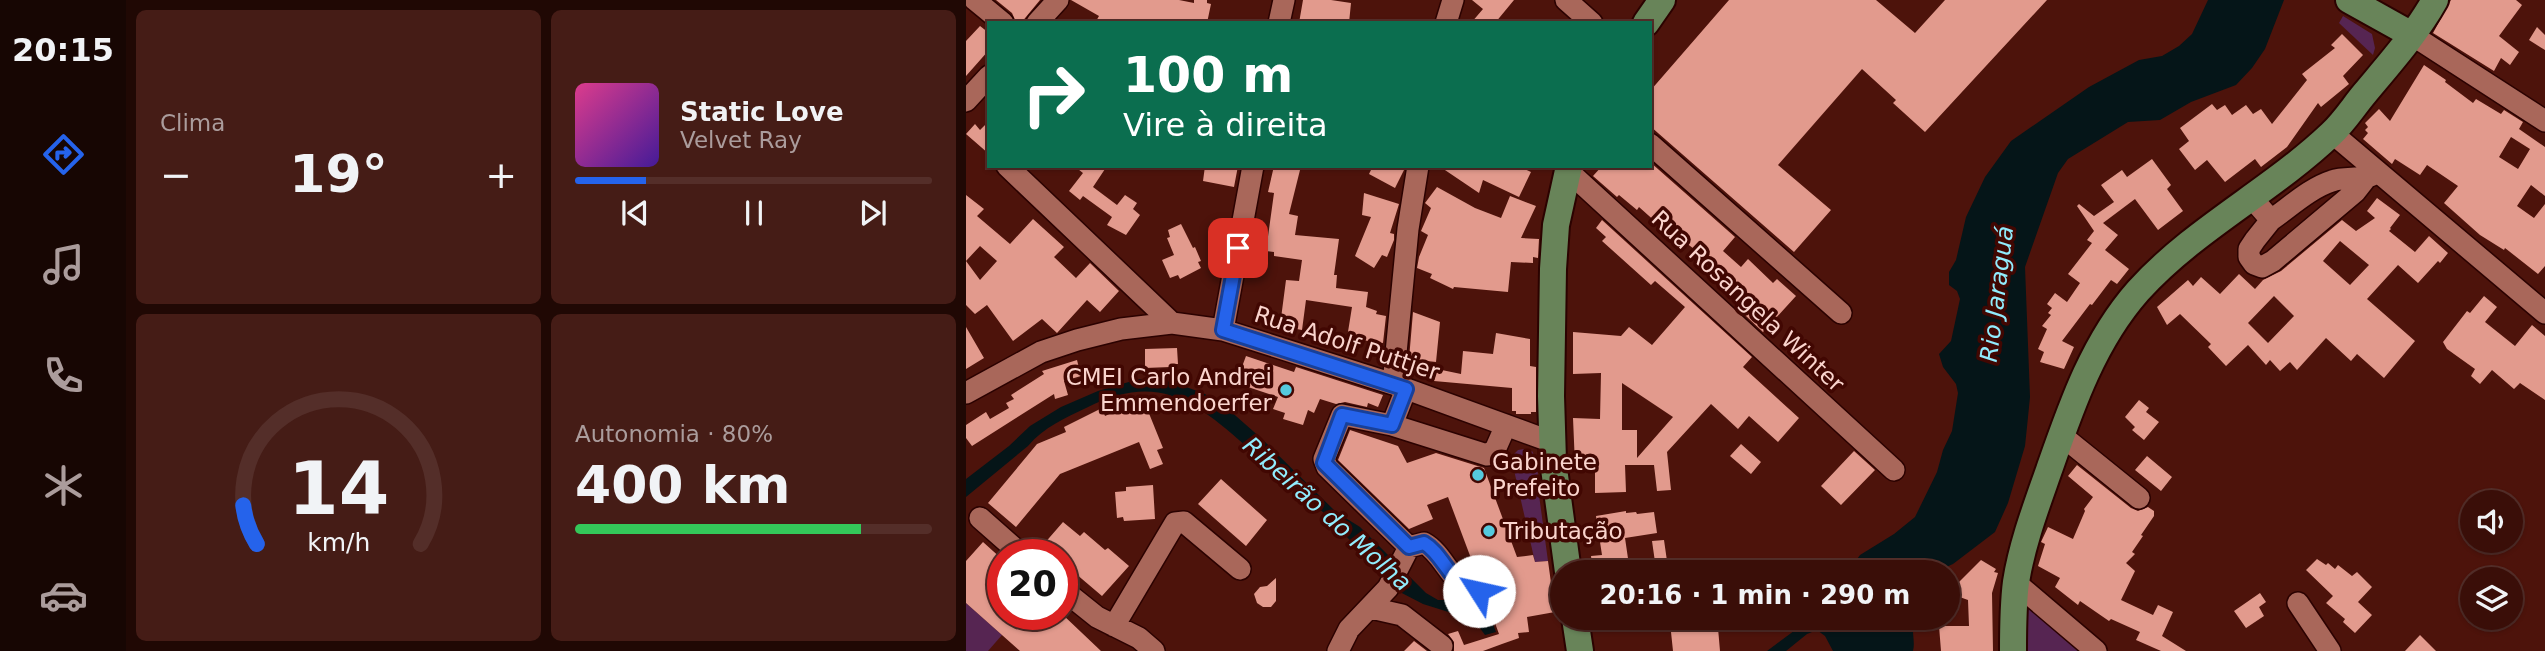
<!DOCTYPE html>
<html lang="pt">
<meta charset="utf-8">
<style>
body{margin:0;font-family:"DejaVu Sans",sans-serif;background:#451c16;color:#f1f3f6;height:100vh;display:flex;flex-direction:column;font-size:26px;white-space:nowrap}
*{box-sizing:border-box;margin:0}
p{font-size:23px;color:#ab9c9c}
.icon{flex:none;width:38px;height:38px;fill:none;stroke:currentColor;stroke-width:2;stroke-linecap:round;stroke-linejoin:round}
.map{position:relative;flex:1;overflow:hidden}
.panel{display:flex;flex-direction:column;gap:10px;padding:10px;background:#200804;width:840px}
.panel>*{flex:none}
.banner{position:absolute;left:21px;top:21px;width:665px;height:147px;border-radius:0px;box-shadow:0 2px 5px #0004,0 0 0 2px #542e29;background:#0b6e4f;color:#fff;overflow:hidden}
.tools{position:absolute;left:1494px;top:490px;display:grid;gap:14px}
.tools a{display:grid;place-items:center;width:63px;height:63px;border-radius:50%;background:#3a0e08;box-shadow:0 2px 5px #0004,0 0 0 2px #542e29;font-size:35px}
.speed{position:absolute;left:21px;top:539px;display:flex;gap:14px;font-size:35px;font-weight:700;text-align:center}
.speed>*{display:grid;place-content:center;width:91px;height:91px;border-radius:50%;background:#3a0e08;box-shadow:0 2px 5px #0004,0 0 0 2px #542e29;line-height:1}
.speed .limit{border:10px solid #d22;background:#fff;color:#111}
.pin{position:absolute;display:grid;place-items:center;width:60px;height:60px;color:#fff;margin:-30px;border-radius:14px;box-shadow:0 4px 10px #0006}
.me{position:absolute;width:77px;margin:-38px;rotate:305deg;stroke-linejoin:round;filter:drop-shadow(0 0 5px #0008)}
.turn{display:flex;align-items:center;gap:24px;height:147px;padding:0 21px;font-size:32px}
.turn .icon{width:91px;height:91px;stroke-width:2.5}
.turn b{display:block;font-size:49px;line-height:60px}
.big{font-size:52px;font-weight:600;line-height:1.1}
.panel .widget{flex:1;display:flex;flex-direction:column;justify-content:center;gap:10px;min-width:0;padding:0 24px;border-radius:10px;background:#451c16}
.panel .dial{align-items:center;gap:0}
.dial svg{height:182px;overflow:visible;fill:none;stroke:#542e29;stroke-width:7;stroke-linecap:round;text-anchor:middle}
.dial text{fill:#f1f3f6;stroke:none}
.song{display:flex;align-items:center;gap:21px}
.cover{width:84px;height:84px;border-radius:10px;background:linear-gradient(135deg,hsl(330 70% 55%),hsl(260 70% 35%))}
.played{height:7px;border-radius:4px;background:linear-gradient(90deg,#2563eb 20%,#542e29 20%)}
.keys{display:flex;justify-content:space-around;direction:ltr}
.heat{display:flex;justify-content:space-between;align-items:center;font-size:38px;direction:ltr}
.charge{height:10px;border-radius:5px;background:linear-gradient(90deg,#34c759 80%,#542e29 0)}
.panel .tiles{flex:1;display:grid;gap:10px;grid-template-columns:repeat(2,1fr)}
.trip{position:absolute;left:584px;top:560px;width:410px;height:70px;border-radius:35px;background:#3a0e08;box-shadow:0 2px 5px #0004,0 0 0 2px #542e29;font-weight:600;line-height:70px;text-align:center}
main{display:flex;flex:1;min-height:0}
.dock{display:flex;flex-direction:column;width:126px;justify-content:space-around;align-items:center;background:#170603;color:#ab9c9c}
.dock .icon{width:49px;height:49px}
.dock .active{color:#2563eb}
.dock b{font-size:32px;color:#f1f3f6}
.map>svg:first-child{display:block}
</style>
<main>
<nav class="dock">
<b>20:15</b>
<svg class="icon active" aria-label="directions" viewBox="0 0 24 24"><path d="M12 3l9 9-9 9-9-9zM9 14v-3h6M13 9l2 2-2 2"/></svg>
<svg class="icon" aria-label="music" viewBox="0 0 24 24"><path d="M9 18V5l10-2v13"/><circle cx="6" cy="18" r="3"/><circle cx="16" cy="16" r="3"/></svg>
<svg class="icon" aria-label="phone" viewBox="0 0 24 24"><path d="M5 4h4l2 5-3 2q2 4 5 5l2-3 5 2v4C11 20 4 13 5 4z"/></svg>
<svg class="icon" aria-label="climate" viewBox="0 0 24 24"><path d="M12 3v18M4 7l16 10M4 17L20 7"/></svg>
<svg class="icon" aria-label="car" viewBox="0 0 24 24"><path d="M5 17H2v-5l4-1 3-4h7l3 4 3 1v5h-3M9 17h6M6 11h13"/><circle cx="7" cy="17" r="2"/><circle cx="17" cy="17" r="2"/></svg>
</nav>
<section class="panel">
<div class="tiles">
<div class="widget"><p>Clima</p>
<div class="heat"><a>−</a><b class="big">19°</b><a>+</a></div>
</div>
<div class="widget">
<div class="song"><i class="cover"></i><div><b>Static Love</b><p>Velvet Ray</p></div></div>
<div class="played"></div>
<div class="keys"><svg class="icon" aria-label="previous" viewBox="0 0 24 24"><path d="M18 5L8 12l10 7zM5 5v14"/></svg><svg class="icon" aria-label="pause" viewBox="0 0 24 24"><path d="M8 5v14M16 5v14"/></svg><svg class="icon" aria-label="next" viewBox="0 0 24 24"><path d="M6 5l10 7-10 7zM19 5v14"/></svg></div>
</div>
<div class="widget dial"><svg viewBox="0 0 100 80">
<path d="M14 69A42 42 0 1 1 86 69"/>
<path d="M14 69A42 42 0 0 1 8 52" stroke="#2563eb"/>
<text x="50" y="56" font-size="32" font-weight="700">14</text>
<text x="50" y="72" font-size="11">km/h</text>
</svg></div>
<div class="widget"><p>Autonomia · 80%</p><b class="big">400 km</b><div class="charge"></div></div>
</div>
</section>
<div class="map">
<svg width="1579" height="651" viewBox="0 0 1579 651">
<rect width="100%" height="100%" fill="#4d130b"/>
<path fill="#562552" d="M1377,16L1406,34L1409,48L1407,55L1373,23Z
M558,449L566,451L571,460L573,495L582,561L569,562L545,457L552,450Z
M1059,595L1117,651H1058Z
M0,603L36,635L22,651H0Z"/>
<path fill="#051518" d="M1242,0H1318L1299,49L1286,68L1270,85L1225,102L1194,120L1162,122L1102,159L1092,173L1059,267L1064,397L1061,427L1059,446L1042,503L1029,532L987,564L969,572H882L894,555L928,534L949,517L971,472L977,450L986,431L992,393L990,384L977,367L973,354L985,341L994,299L991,291L983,285V272L990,260L1000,217L1019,177L1045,141L1123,87L1173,60L1196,56L1213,46L1226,34Z
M173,379L207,382L239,394L262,409L296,439L370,512L394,527L460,593L472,600H492L520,615L525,619L530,632L519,635L508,620L457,604L430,590L417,579L407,564L378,534L374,524L358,513C332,491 307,469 281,447C228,400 191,372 120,408C99,418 78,427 62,446L0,497V479L43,446L64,426L95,407L132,391Z
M836,618H951C943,628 950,639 947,651H867L859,636L851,630L841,634L820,651H801L836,625L838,621Z"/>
<path fill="#e29a8d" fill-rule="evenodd" d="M30,0H74L55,23L50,22L46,13Z
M105,0H213L228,3V0H241V3L245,4L241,23H129L133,16Z
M337,0H365L385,3L383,23H333Z
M506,0H548L529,23H505L517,9Z
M763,0H910L949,33L979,0H1081L959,132L927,103L930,100L896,69L812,165L865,210L828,252L684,126V91Z
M1485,0H1550L1556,5L1533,36L1553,52L1544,65L1535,58L1528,71L1467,33Z
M14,26L23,33V50L0,76V41Z
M1571,27L1579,35V50L1563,40Z
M1376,34L1397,55L1377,76L1383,84L1355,107L1352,103L1321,147L1295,167L1289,159L1259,182L1241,160L1229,170L1213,149L1223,141L1214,128L1246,104L1251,110L1259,105L1266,115L1280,105L1287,114L1295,109L1306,124L1341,80L1336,74L1369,48L1365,45Z
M1458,65L1480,80L1479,82L1507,103L1510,99L1535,114L1538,110L1557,122L1553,129L1579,147V196L1565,185L1551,206L1568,218L1579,204V266L1572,274L1539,248L1538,250L1514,235L1478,203L1492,186L1461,165L1454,175L1429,159L1426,164L1397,139L1402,133L1399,130L1402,127L1399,123L1413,109L1424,121ZM1545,137L1564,149L1552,169L1533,157Z
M23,121V154L0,134L9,124L14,130Z
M1186,159L1205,185L1201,189L1217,211L1192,230L1169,199L1137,223L1152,235L1139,250L1163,269L1151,284L1145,280L1126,305L1124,304L1096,341L1108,347L1098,369L1074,362L1078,352L1072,349L1081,329L1076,326L1085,315L1082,313L1086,308L1081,304L1089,293L1101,302L1114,283L1102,274L1126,243L1121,240L1128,231L1111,206L1113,204L1128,216L1148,202L1135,185L1156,170L1161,177Z
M684,162L769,237L757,251L775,267L782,259L807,283L811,279L830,296L797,332L779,315L783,310L731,260L736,255L703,230L701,232L673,207L671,210L653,195L651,197L627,176L636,166H684Z
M108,166H141L127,187L151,205L159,195L171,203L167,209L174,215L160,235L141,225L146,217L117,196L114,200L103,191L117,173Z
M239,166H272L268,187L237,181Z
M308,166H335L323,214L332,216L329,235L373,239L368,275H371L370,288L402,292L400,307L411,311L410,314L420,316L417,343L381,338L386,307L340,300L336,330L314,326L320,280L333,281L336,260L308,256V252L300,251L308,193L302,192Z
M407,166H431L438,170L429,188L403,174Z
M473,166H552L565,172L553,197L517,180L513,193Z
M471,187L509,208L535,218L544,196L570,206L555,238L573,239L572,258L567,257V263L545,262L542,292L488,287L487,289L464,278L466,274L451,268L453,257L462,235L455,231L465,208L459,203Z
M398,193L433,204L424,233L428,234V240L421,257L416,255L408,268L389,256L405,217L396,215Z
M0,195L18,209L11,216L44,244L67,219L98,247L88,257L110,278L124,263L153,291L134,312L121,300L91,333L76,319L47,341L21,305L9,314L0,305ZM14,246L31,261L14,280L0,261Z
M1411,198L1434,215L1424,228L1425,229L1423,231L1449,252L1463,236L1482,253L1474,263L1472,261L1452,283L1432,265L1401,299L1449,341L1418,378L1391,354L1385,361L1360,338L1331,370L1324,362L1314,371L1304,360L1300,365L1282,345L1260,366L1242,347L1245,344L1214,314L1201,325L1191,307L1222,280L1227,286L1235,277L1254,294L1273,274L1289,289L1297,280L1315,271L1376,220L1390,231L1409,218L1401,211ZM1374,241L1403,265L1384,285L1357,261ZM1308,296L1328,316L1302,343L1282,323Z
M636,220L786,357L777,367L833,418L812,442L783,416L772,429L745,404L701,452L705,490L691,491L688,465H659L660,492L629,493V465H609L607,418L634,419L635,373L607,374V332L655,336L663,327L686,345L719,307L689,281L685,285L636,241L640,237L630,228ZM656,383L707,417L671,458V430H656Z
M215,224L227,248L229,247L235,261L232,262L235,268L214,279L212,275L204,278L196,260L208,255L201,238L204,237L202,230Z
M1518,296L1531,307L1519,322L1549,346L1566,325L1579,336V400L1554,383L1548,389L1526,370L1514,384L1505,376L1509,369L1481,349L1477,342L1501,311L1504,313Z
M447,312L474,322L470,362L443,359Z
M0,327L18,358L0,369Z
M530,333L564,339V366L570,367V412H565V414H550V411H546V388L468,381L471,369L495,374L497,351L527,354Z
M211,348L212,364H204V367L179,368V349Z
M280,356L328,372L330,367L417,395L412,407L402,403L401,407L379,402L370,404L354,399L348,413L342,410L337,425L317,419L319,413L307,409L312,397L270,383Z
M111,360L115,376L98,381L102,395L89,399L88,394L6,446L0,438V425L20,412L24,419L43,408L40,403L48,399L45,395L78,374L76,371Z
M1173,400L1183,408L1180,412L1193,422L1178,440L1166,430L1169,427L1159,417Z
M170,402L171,405L180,406L197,448L191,450L197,464L184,469L173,442L94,474L50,527L22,503L71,444L100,432L98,427L136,408L139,416Z
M384,430L432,446L441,463L470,453L518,468L551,557L567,555L569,562L582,561L589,612L561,617L563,632L552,633L553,638L536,644L517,651H488V642L482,634L492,631L498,645L533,634L521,601L526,594L525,586L521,581L512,577L482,497L461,505L467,519L443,529L372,460Z
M775,444L795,462L785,474L764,456Z
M888,451L909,470L875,505L855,486Z
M1181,456L1206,477L1195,491L1169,470Z
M1111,465L1165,508L1172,511L1182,507L1188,511V516L1175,535L1177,536L1166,552L1169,554L1160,563L1169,571L1155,600L1187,615L1192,605L1207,612L1196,636L1220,651H1195L1170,640L1174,632L1145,619L1143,621L1114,601L1112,605L1089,587L1094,578L1072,566L1079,544L1075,542L1082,527L1107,539L1119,511L1118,509L1127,497L1102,476Z
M255,479L301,520L280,546L232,504Z
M187,485L189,519L158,521L157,517L151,518L149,492L160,491V487Z
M660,511V513L670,512L671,514L688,512L691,533L659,538L664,572H627L625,556L636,555L630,516Z
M97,522L114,536L118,532L139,550L142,548L163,566L136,596L96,562V555H88L77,545Z
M698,540L701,561L689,562L686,541Z
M17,542L37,560V614H96L135,651H54L0,603V561Z
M1351,559L1360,565L1362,563L1369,569L1372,565L1386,576L1391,572L1406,587L1392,602L1406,615L1389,633L1377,622L1379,619L1360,603L1367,596L1340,570Z
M1015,560L1030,569L1028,572L1032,573L1026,593L1027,651H975L973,626H1003L1002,600L988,595L992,583Z
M310,578V601L305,607H297L291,603L288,594L294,587L301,586Z
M1294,593L1300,602L1293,607L1298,616L1280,628L1268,611Z
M752,628L754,651H707L705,632Z
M1454,635L1470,651H1439Z
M448,641L461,651H438Z"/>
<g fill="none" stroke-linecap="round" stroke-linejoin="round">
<defs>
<path id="minor" d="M9,0L37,23
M600,0L626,23
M71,23L92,0
M313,23L318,0
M480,23L487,0
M1446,35L1579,121
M0,101L23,76
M1366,133L1579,313
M684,144L875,313
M41,166L206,323
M601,170L928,470
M1285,197L1305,220L1289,240L1283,249V257L1288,264L1296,267L1307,261L1389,192L1400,178
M1305,220C1324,207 1344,188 1366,181C1380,176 1395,181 1409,174
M257,330L287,166
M427,384L442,229L452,166
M0,393L75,352L111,340L155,329L206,323L257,330L427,384L586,442
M426,425L521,455L529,450L540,425
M1095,435L1173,498
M14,518L56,555
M443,547L458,543C480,555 486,590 513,591
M1050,583L1130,651
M96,589L131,617L173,638L188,651
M1332,603L1364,651
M405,608L436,615L476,646
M148,626L209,523L218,522L274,569
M372,651L383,629L422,588L443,547L361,467L358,459L376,415L426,425L440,389"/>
<path id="major" d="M1383,0L1446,35
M680,23L696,0
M602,572L587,461L585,396L587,269L590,225L603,166
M609,618L614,651
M1047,651C1047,628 1047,605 1050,582C1056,544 1070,507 1083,470C1105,407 1127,342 1172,291C1228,229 1305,191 1365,134C1378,122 1388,106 1399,93C1424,63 1450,34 1469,0"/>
</defs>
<use href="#minor" stroke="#2b0200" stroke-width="24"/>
<use href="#major" stroke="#2b0200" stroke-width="30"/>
<use href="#minor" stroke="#a9675a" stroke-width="21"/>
<use href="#major" stroke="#688459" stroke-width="26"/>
</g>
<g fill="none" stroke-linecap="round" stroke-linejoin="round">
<defs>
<path id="route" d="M272,248L257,330L440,389L426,425L376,415L358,463L443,547L458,543C479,555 486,590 513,591"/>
</defs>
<use href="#route" stroke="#184099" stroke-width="18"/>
<use href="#route" stroke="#2563eb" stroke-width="12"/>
</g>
<g fill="#55cade" stroke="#410702" stroke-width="2.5">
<circle cx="320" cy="390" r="7"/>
<circle cx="512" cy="475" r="7"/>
<circle cx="523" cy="531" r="7"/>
</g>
<g text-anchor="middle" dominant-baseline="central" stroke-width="7" stroke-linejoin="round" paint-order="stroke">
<g font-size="23" fill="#fad4cd" stroke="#410702">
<text transform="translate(782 301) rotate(43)">Rua Rosangela Winter</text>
<text transform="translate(381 343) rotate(18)">Rua Adolf Puttjer</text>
</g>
<g font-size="23" fill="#fad4cd" stroke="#410702" text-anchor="start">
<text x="306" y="377" text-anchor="end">CMEI Carlo Andrei<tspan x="306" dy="26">Emmendoerfer</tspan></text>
<text x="526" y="462">Gabinete<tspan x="526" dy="26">Prefeito</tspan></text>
<text x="537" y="531">Tributação</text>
</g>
<g font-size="24" font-style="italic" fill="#91ecfd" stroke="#410702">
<text transform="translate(1031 294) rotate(-83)">Rio Jaraguá</text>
<text transform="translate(361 514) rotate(42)">Ribeirão do Molha</text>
</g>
</g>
</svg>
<div class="tools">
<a><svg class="icon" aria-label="sound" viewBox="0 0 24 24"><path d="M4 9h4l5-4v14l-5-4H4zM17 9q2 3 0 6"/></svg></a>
<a><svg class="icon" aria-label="layers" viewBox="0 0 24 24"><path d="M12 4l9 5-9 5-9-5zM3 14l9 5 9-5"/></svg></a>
</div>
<div class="speed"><div class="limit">20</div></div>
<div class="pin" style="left:272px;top:248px;background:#d93025"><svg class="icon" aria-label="arrive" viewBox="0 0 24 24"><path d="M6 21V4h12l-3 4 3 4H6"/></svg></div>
<svg class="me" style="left:513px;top:591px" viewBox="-20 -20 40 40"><circle r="19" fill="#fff"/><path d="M0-13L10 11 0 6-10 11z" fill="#2563eb"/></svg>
<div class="trip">20:16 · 1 min · 290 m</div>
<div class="banner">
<div class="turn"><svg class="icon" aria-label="right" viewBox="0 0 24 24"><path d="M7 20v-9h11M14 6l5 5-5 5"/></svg><div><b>100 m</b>Vire à direita</div></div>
</div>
</div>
</main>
